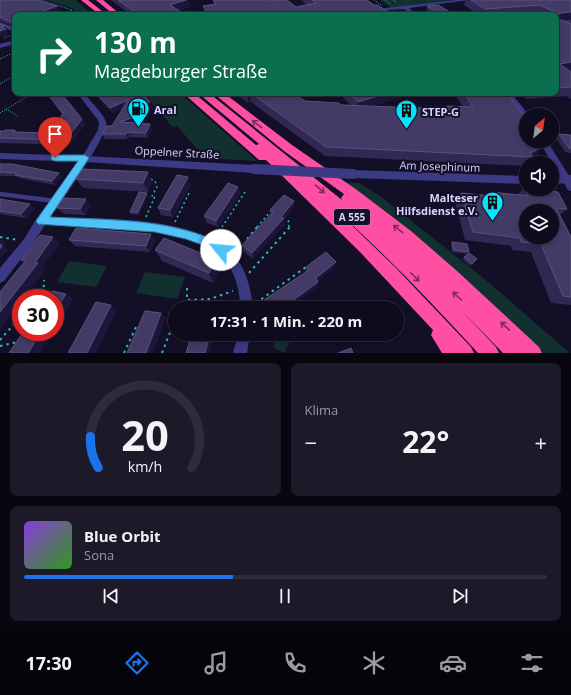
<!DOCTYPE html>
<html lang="de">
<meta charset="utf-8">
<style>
body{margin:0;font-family:"Open Sans",sans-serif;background:#1c1929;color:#f1f3f6;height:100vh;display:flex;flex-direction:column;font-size:15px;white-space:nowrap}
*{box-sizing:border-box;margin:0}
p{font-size:13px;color:#9b9ba3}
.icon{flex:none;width:22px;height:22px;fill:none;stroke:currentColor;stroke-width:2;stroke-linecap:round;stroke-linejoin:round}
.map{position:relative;height:353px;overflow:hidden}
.side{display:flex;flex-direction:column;gap:10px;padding:10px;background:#08060f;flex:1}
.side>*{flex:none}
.guide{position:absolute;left:12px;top:12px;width:547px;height:84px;border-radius:8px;box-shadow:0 2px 6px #0003,0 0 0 1px #2e2b3b;background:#0b6e4f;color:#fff;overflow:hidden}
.needle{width:26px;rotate:29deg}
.buttons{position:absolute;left:519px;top:108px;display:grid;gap:8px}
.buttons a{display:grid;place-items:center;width:40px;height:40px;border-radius:50%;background:#0e0b1c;box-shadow:0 2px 6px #0003,0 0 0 1px #2e2b3b;font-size:20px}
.speed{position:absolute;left:12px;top:289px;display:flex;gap:8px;font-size:20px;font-weight:700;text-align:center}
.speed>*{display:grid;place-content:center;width:52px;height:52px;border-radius:50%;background:#0e0b1c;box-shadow:0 2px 6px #0003,0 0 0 1px #2e2b3b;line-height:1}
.speed .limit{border:6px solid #d22;background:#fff;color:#111}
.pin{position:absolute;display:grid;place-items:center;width:34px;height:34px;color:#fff;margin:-41px -17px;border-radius:50% 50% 50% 0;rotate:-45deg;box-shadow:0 0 4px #0007}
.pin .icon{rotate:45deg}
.me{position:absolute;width:44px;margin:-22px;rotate:298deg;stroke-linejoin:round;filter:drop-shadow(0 0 3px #0008)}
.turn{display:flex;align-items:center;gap:14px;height:84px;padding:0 16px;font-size:18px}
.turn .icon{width:52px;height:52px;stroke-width:2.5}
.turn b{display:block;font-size:28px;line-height:34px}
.big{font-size:30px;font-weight:700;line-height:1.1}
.side .tile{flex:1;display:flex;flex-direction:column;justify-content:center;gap:6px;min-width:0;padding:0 14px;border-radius:8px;background:#1c1929}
.side .dial{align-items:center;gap:0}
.dial svg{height:104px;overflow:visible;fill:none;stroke:#2e2b3b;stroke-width:7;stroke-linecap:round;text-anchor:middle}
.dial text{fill:#f1f3f6;stroke:none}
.song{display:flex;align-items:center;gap:12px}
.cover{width:48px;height:48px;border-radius:6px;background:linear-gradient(135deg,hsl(270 70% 55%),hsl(110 70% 35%))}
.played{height:4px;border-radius:2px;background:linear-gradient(90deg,#1a73e8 40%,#2e2b3b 40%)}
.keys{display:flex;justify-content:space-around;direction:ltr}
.heat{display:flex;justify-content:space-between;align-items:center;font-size:22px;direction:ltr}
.side .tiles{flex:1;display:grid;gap:10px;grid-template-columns:1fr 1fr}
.tile:last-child{grid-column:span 2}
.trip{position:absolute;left:168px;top:301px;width:236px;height:40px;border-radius:20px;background:#0e0b1c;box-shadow:0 2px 6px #0003,0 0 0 1px #2e2b3b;font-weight:700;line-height:40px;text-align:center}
.tabs{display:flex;height:64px;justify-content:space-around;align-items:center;background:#06040b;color:#9b9ba3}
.tabs .icon{width:28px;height:28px}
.tabs .on{color:#1a73e8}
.tabs b{font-size:18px;color:#f1f3f6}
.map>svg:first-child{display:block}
</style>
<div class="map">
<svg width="571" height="353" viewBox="0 0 571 353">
<rect width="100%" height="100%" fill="#130f26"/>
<path fill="#12302f" d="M44,0H76L93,15H80L72,8Z
M380,0H454L391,8Z
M144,93H180L257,161L205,158L177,126L173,128Z
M344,182L359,183L380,196L481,276L570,353H543L528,338Z
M69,261H70L107,266L96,287L57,282Z
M145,272L185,277L177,299L136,293Z
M278,335L290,341L284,353L273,347Z"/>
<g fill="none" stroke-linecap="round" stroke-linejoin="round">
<path stroke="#2fb8b0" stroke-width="1" stroke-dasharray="1 1.5" stroke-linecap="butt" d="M40,0L72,10L63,15
M374,0L381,5
M385,0L390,4
M393,0L396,2
M4,38L11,35
M0,59L15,52
M0,84L15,75
M6,109L18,116
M0,113L33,93"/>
<path stroke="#2fb8b0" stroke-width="1.5" stroke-dasharray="2 3" stroke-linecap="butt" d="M146,217L155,196H152L157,187L155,181L150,179
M175,222L190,191
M222,227L245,192
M257,227L271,211
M289,227L288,222L291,218"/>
<path stroke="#2fb8b0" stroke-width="2" stroke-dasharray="2.5 4" stroke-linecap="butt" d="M0,237L18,240
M216,237L223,226
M247,239L258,226
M236,253L242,245
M249,273L289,228V226
M187,288V300L210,299L233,291
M36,298L45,284L44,280
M256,303L306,267
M0,340L21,316
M0,346L17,342
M124,353L136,327
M162,353L171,330"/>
<path stroke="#3d3a85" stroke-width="4.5" d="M0,194L55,201"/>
<path fill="#3d3a85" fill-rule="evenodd" d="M360,0H365L376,9L456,0H470L409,8L417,15H412L404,9L373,11Z
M571,20V24L556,26V22Z
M0,22L15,28V32L0,26Z
M15,40V44L0,48V44Z
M77,93H84C89,100 104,114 106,122C110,134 60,203 51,217C101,219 200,215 235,257C247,270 251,291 253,308H241C239,293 237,277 228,265C197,223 93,228 45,225L32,245L4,281L0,283V268L24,239L37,218L82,157L98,130L99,123L98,120Z
M504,93H511L529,115H526V118H523Z
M539,141H547L571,179V191L568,190Z
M238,334H250L247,353H233Z"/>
<path fill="#3d3a85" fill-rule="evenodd" d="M0,153L85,156L254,165L257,166L259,169L257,172L254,173L85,162L0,159Z
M353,170L526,176V184L353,178L349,177L348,174L349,171Z
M571,175V183L552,184V176Z"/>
<path fill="#ff4fa3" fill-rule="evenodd" d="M81,0H88L107,15H100Z
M96,0H103L121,15H114Z
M183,93H194L256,145L259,144L198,93H209L342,200L341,198L344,194L284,151L213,93H224L292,145L357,190L411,231L457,271L539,347L542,353H503L460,309L496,347L499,353H478C433,304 388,257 339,213L396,268L471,347L474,353H442L431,335L433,330L360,252L266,160H259Z"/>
<path stroke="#3d3a85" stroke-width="10" d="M254,169L353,174"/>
</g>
<path fill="#312854" d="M0,0L57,6L59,11L15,15V27L0,21Z
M111,0H188L190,7L179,10L186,15H131Z
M213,0L271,1L296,7L307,5L301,0H367L374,5L389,12L388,15H205L204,14L203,6L214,4Z
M466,0H571V70H569L571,72V99L566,96L526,99L520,93H556V21L568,23L571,19L556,20V15H541L536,12L501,15H479L464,5Z
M427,6L455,15H434L426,10Z
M47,93H61L85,124L70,145L0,143V131L15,130L17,132L47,133L63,114Z
M94,93H142L152,107L146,110L145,109L139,121L133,123L152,129L148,138L130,137L128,139H105L102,134L112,126L123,108L113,113Z
M234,93H292L305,101L351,105L338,93H414L372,106L446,109L447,106L463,107L457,98L453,93H507L537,155L533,157L528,163H526V166L325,156L251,102L248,103Z
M559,134L571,135V153H570L565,152L556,138Z
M0,164L62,176L55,185L19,178L16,176H0Z
M76,179L152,181L148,192L83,188Z
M191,184L173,217L161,215L158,208Z
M238,187L240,194L218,227L207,223L204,216Z
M524,188L567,209L560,215L571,237V305L551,303L531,252L512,250L511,246L465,240L455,202L461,193L488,196L491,192L517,195Z
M148,195L139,215L131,214L130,212Z
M0,199L35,208L26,218L0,214Z
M294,201V207L284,220V225L253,259L243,251L242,245L271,215L270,210Z
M91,205L86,215L64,214L57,208Z
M69,240H155L150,252L75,246Z
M452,242L469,252L467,254L452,252L451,244Z
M155,250L220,271L213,283L162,261Z
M469,253L477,259L470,266L462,259Z
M306,267L334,268L318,281L317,287L288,308H267L265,305L264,300L305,272Z"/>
<path fill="#1d163a" d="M186,0H188L190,7L172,12L170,5Z
M57,6L59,11L49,15H33Z
M571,12V19L556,20L561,13Z
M232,13L233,15H219Z
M5,26L8,31H7L9,34L0,38V31L1,27Z
M571,62V70L556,72L560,64Z
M250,93L251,102L248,103L247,94Z
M388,93H414L356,111L358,102Z
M128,100L131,105L113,113L110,108Z
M150,102L152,107L146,110L144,105Z
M143,104L145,109L139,121L122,127L120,122Z
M82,119L85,124L70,145L66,140Z
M150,124L152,129L148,138L146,133Z
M127,132L130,137L128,139L126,134Z
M545,145L537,155L533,157L530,156L533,152Z
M148,172L152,181L148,192L143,183Z
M59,173L62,176L55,185L52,181Z
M188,177L191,184L173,217L170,210Z
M238,187L240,194L218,227L216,221Z
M147,193L148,195L139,215L138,212Z
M86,199L91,205L86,215L80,209Z
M294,201V207L284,220V225L253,259L252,253Z
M30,204L35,208L26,218L21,214Z
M151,234L155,240L150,252L146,246Z
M53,237L60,243L43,267L46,269L24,298H21V302L0,330V312Z
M2,239L7,243L4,246L8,249L0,259V241Z
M217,260L220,271L213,283L209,273Z
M336,262L334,268L315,284L316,278Z
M318,282L317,287L288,308H282Z
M66,294L74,299L55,329V311Z
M111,305L117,310L96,353H87Z
M161,313L166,318L153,353H146Z
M41,332H53L40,353H28Z
M210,334H213L209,353H205Z"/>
<path fill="#433a66" stroke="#5a527e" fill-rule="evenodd" d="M0,0H37L57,6L33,15H15V22L13,23L0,17Z
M118,0H186L170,5L186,15H139Z
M213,0H270L271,1L275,0H287L296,7L316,3L312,0H367L374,5H377L389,12L385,13L388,15H235L232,13L219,15H210L203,6L216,4Z
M471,0H571V12L561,13L559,14L540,5L485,9Z
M438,5L455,15H440L427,6Z
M562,20L571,24V62L560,64L571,72V87L556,88V21Z
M0,24L5,26L1,27L6,29L0,31Z
M47,93H61L82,119L66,140L0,138V131H4L5,130H15L14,132L47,133L63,114Z
M96,93H142L150,102L144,105L143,104L137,116L120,122L150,124L146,133L127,132L126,134H102L106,126H112L128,100L110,108Z
M251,93H292L305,101L339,103L340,105L448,109L447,106L473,107L464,93H507L526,119V141H542L545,145L533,152H530L533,157L326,147Z
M348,93H388L358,102Z
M559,134L571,135V149L569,148Z
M0,164H12L59,173L52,181L15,175L17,173L0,172Z
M82,169L148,172L143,183L76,179Z
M177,175L188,177L170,210L158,208Z
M228,183L238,187L216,221L204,216Z
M524,188H526V189H533L558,192L567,209L556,208L571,237V297L563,296L541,244L521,242L520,238L473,232L461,193L492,196L491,192L528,196ZM526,211H552V237H526Z
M139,192L147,193L138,212H130Z
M284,195L294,201L281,217L284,218L252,253L242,245L273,212L270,210Z
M64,198L86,199L80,209L57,208Z
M0,199L30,204L21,214L0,211Z
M76,228L151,234L146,246L69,240Z
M40,235L53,237L35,263H38L0,312V292L25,261L21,260Z
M164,238L217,260L209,273L155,250Z
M452,242L467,244L469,252L454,250Z
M0,244L2,246L0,249Z
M326,252L336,262L316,278L318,282L282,308H269L264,300L309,270L306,267Z
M469,253L477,259L472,264L464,257Z
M52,291L66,294L55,311V298H47Z
M96,302L111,305L87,353H68Z
M200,303L217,305L216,308H199Z
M145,311L161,313L146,353H127Z
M23,332H41L28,353H9Z
M192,334H210L205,353H186Z
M351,348L353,353H338Z"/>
<defs><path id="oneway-shaft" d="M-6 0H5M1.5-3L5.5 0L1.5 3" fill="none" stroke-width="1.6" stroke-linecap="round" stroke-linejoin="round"/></defs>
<g stroke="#7d2c5e">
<use href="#oneway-shaft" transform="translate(257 124) rotate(-142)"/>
<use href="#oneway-shaft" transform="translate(320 189) rotate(41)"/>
<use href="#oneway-shaft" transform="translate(398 229) rotate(-142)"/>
<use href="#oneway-shaft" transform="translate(415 277) rotate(45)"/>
<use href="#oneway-shaft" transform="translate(457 296) rotate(-138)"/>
<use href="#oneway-shaft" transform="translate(505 326) rotate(-137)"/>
</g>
<path fill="#4fc3f7" stroke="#337fa1" d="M52,155H85L89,158L50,217C101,220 155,218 204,236C212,239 223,242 227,250L225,254L221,255L208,247L186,239L155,232L38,224L36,221L38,218L78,161H55L52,160L51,158Z"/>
<defs>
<symbol id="fuel-pin" viewBox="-11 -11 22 30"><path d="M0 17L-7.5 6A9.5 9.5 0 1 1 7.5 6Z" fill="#00e5ff" stroke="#130f26"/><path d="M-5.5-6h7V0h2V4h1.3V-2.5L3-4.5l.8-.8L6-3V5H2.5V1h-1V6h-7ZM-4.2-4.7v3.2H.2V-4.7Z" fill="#111"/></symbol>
<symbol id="building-pin" viewBox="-11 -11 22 30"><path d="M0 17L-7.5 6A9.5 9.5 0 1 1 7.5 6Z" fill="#00e5ff" stroke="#130f26"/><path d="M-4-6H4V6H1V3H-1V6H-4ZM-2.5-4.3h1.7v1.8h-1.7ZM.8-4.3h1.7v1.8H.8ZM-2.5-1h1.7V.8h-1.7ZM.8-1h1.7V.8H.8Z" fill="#111"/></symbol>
</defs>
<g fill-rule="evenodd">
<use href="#fuel-pin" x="126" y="96" width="25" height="34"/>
<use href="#building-pin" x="394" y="98" width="25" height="34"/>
<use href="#building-pin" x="480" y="190" width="25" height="34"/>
</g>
<g text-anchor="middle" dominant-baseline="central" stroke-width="4" stroke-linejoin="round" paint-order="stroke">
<rect fill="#130f26" stroke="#9e99be" stroke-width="1" x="334" y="209" width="36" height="16" rx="3"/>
<g font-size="10" font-weight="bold" fill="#d9d4ff">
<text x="352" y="217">A 555</text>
</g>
<g font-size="11" font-weight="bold" fill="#d9d4ff" stroke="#130f26" text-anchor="start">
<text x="154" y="109">Aral</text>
<text x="422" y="111">STEP-G</text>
<text x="478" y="197" text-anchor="end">Malteser<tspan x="478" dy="13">Hilfsdienst e.V.</tspan></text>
</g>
<g font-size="11" fill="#d9d4ff" stroke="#130f26">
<text transform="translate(177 152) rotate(3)">Oppelner Straße</text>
<text transform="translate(440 166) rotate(2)">Am Josephinum</text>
</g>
</g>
</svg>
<div class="buttons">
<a><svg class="needle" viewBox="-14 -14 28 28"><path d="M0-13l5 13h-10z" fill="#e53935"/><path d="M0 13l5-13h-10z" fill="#9b9ba3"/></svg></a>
<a><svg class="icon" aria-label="sound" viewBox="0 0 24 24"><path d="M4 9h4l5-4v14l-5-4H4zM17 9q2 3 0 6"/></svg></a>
<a><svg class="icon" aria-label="layers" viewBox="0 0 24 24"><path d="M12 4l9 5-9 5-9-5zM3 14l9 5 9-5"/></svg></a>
</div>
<div class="speed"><div class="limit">30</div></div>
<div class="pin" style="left:55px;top:158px;background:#d93025"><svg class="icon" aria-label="arrive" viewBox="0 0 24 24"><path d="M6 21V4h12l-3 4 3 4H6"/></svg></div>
<svg class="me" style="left:221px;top:250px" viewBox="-20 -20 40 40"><circle r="19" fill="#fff"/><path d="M0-13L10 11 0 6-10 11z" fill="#4fc3f7"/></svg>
<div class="trip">17:31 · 1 Min. · 220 m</div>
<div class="guide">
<div class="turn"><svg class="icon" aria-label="right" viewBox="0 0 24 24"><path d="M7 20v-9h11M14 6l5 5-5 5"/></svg><div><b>130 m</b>Magdeburger Straße</div></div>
</div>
</div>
<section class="side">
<div class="tiles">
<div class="tile dial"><svg viewBox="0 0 100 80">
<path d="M14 69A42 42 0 1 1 86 69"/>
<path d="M14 69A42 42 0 0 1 8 45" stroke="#1a73e8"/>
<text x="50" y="56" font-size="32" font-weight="700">20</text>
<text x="50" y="72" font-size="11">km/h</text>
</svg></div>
<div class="tile"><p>Klima</p>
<div class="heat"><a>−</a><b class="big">22°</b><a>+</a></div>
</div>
<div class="tile">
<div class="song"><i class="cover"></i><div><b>Blue Orbit</b><p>Sona</p></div></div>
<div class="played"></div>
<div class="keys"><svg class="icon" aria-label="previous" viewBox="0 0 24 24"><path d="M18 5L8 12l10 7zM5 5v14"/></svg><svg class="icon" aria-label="pause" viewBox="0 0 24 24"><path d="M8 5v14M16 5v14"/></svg><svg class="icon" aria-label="next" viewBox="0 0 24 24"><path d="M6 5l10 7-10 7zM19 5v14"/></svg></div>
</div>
</div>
</section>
<nav class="tabs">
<b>17:30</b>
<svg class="icon on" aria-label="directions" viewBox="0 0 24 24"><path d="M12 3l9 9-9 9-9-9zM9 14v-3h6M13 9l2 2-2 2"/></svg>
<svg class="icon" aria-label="music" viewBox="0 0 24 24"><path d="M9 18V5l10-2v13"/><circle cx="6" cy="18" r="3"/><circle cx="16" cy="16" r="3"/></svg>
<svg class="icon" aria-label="phone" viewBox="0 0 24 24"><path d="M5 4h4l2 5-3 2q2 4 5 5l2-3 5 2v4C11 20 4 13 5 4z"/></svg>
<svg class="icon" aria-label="climate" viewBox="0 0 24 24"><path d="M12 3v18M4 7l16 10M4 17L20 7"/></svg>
<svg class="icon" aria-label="car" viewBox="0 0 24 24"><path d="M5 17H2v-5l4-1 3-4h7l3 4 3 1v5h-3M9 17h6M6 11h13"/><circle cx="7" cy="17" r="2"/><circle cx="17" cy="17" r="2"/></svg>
<svg class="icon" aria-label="filters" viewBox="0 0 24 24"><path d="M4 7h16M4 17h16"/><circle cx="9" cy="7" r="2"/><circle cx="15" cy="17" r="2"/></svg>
</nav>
